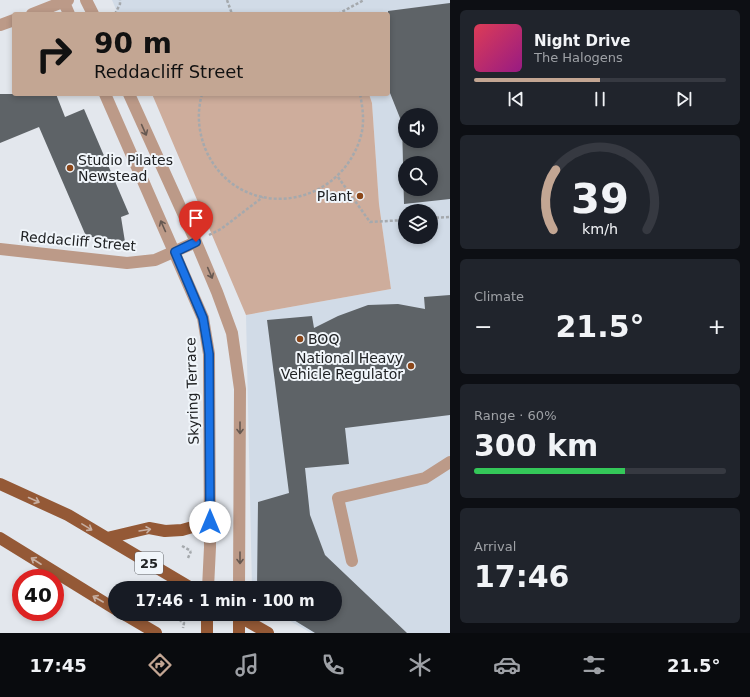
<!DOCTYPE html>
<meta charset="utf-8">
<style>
body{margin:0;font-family:"DejaVu Sans",sans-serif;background:#20242c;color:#f1f3f6;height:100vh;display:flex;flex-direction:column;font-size:15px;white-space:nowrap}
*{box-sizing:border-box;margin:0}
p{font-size:13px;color:#9ea1a6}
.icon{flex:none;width:22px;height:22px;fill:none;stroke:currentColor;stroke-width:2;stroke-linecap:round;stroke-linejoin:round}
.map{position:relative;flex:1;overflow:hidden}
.panel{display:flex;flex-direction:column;gap:10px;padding:10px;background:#0d0f14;width:300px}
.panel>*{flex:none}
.hud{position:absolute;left:12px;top:12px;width:378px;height:84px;border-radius:4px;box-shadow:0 2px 6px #0003;background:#c3a693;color:#111;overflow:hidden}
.controls{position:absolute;left:398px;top:108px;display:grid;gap:8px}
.controls a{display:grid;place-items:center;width:40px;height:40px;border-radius:50%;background:#171b24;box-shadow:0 2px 6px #0003;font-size:20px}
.speed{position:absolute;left:12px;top:569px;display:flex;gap:8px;font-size:20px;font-weight:700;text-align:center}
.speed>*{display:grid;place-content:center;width:52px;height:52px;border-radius:50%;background:#171b24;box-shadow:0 2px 6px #0003;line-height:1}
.speed .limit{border:6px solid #d22;background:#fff;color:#111}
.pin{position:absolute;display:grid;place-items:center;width:34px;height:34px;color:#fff;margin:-41px -17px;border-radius:50% 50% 50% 0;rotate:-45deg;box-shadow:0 0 4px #0007}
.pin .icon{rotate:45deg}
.me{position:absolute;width:44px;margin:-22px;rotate:0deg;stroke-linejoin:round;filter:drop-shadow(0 0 3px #0008)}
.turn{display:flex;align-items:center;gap:14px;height:84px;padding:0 16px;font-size:18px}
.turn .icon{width:52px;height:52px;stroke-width:2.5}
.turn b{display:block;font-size:28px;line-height:34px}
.big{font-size:30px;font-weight:600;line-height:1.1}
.panel .card{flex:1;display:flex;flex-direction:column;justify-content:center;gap:6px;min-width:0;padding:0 14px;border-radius:6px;background:#20242c}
.panel .dial{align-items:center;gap:0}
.dial svg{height:104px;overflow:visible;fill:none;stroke:#363941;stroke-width:7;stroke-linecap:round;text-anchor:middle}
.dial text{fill:#f1f3f6;stroke:none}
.song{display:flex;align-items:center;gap:12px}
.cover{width:48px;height:48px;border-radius:6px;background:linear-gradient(135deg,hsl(350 70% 55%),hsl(310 70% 35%))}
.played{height:4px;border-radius:2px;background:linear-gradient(90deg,#c3a693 50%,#363941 50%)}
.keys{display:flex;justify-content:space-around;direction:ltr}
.heat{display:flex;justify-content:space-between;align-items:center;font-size:22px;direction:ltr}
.charge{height:6px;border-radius:3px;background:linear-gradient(90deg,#34c759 60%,#363941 0)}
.trip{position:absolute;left:108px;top:581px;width:234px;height:40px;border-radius:20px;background:#171b24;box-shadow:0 2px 6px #0003;font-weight:600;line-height:40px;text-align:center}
.dock{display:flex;height:64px;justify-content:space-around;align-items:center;background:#090b0e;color:#9ea1a6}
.dock .icon{width:28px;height:28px}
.dock .current{color:#c3a693}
.dock b{font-size:18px;color:#f1f3f6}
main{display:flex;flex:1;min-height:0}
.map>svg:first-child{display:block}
</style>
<main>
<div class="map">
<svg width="450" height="633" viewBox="0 0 450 633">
<rect width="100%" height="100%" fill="#e3e7ed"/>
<path fill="#d1dbe7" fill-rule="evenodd" d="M112,0H450V633H311L278,614H335V588H252L246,315L391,289L379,204L372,103L369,94H388V14H118ZM405,115H431V141H405ZM405,163H431V189H405ZM405,211H431V237H405Z"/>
<path fill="#cead9c" d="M152,94H369L372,103L379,204L391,289L246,315Z"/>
<path fill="#5e6367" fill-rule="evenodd" d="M450,3V199L404,204L402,123L388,88V11ZM405,115H431V141H405ZM405,163H431V189H405Z
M0,94H56L65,117L84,109L129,214L121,217L125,242L86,236L39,127L0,143Z
M450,295V415L345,428L349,464L305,468L310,515L325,555L407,633H315L284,614H335V588H257L258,502L289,493L267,320L312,316L314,328L338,316L368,305L398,304L425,309L424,297Z"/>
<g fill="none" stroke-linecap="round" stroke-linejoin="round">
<path stroke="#a5a9ad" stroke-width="2.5" stroke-dasharray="3 2" stroke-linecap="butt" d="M227,0L232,14
M115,14L120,4V0
M338,14L364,0
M202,94C197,112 198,130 205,148C235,221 336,213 360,139C365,124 363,109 360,94
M338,177L370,222L405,220
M431,218L450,217
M209,235L221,229L263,197
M182,546L191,551
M188,558L191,551
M171,614L184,623L183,628"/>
<path stroke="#bc9a88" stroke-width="12" d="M63,0L69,14
M86,0L93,14
M32,14L68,0
M0,25L14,20
M105,94L203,318L209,354L210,547L208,588
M129,94L196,242L217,292L232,333L240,389L239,588
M0,249L127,263L155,260L196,242
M352,561L338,498L425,478L450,462"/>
<path stroke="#945936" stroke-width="12" d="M0,484L68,515L191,588
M0,538L115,609
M107,538L149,528L165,531L182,530L210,522
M124,614L156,633
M235,614L268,633
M207,633V614
M239,633V616"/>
</g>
<defs><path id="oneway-shaft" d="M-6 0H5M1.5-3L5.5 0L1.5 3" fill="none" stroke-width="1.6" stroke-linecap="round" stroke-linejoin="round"/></defs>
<g stroke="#665851">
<use href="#oneway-shaft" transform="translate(144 130) rotate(66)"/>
<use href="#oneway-shaft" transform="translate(163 226) rotate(-114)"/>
<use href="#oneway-shaft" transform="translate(210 273) rotate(67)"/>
<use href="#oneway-shaft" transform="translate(240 428) rotate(90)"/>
<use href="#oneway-shaft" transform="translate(240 558) rotate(90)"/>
</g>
<g stroke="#c7afa2">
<use href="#oneway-shaft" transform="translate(34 500) rotate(24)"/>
<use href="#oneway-shaft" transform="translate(87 527) rotate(31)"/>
<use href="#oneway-shaft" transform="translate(145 530) rotate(-9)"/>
<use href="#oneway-shaft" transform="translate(36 561) rotate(-147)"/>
<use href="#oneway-shaft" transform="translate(98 599) rotate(-150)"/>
</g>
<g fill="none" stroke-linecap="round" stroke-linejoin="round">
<defs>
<path id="route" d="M196,242L175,252L203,318L209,354L210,522"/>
</defs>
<use href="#route" stroke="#114b97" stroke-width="10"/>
<use href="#route" stroke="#1a73e8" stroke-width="7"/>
</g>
<g fill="#8b471a" stroke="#f0f5fa" stroke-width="1.5">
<circle cx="70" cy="168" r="4"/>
<circle cx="360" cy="196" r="4"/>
<circle cx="300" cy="339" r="4"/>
<circle cx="411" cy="366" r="4"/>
</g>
<g text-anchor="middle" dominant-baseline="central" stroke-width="4" stroke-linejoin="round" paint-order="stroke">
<rect fill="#f0f5fa" stroke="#5e6164" stroke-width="1" x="135" y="552" width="28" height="22" rx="3"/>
<g font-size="13" font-weight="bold" fill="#202224">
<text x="149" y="563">25</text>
</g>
<g font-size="14" fill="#202224" stroke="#f0f5fa" text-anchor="start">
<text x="78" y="160">Studio Pilates<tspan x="78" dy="16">Newstead</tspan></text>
<text x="352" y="196" text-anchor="end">Plant</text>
<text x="308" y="339">BOQ</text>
<text x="403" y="358" text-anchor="end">National Heavy<tspan x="403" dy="16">Vehicle Regulator</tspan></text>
</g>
<g font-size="14" fill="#202224" stroke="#f0f5fa">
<text transform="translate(78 241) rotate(5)">Reddacliff Street</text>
<text transform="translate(192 391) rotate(-92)">Skyring Terrace</text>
</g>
</g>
</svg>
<div class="controls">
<a><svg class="icon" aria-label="sound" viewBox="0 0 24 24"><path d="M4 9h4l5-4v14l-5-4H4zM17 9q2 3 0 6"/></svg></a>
<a><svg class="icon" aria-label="search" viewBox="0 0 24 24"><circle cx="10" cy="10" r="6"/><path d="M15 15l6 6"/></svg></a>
<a><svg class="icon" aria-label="layers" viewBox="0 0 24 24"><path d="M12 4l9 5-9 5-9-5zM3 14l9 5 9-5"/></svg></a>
</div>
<div class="speed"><div class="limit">40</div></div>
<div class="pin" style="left:196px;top:242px;background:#d93025"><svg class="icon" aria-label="arrive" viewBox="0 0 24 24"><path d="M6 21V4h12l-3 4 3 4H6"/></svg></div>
<svg class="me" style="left:210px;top:522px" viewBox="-20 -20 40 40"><circle r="19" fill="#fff"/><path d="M0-13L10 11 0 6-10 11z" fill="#1a73e8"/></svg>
<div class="trip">17:46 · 1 min · 100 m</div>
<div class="hud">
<div class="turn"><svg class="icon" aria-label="right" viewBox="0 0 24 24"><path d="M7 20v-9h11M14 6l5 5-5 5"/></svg><div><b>90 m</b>Reddacliff Street</div></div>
</div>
</div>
<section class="panel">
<div class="card">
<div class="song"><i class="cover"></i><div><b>Night Drive</b><p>The Halogens</p></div></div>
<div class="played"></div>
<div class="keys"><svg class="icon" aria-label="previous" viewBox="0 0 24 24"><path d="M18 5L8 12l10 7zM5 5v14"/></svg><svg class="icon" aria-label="pause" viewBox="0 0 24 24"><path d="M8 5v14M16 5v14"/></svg><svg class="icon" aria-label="next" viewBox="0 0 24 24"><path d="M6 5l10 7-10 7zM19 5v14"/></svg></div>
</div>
<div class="card dial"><svg viewBox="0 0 100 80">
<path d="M14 69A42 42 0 1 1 86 69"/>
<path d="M14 69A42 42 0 0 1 16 23" stroke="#c3a693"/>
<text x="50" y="56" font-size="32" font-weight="700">39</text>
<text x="50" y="72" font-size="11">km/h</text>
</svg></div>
<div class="card"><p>Climate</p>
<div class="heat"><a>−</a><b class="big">21.5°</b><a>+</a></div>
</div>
<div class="card"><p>Range · 60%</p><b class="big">300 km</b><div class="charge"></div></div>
<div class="card"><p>Arrival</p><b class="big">17:46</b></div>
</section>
</main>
<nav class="dock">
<b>17:45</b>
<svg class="icon current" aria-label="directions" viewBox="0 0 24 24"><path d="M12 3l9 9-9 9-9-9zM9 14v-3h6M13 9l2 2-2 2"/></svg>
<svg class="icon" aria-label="music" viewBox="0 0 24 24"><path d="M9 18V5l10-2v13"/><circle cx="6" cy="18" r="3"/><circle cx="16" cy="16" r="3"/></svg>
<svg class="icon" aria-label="phone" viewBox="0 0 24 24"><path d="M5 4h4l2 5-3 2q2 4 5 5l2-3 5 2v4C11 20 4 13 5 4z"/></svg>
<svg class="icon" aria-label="climate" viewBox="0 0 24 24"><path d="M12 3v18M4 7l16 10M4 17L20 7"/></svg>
<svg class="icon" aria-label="car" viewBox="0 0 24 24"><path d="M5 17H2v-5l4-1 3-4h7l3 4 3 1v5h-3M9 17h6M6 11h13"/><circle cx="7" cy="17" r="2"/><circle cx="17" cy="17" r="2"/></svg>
<svg class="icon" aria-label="filters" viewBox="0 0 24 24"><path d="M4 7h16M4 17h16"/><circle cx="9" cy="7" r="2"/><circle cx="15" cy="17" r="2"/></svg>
<b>21.5°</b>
</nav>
